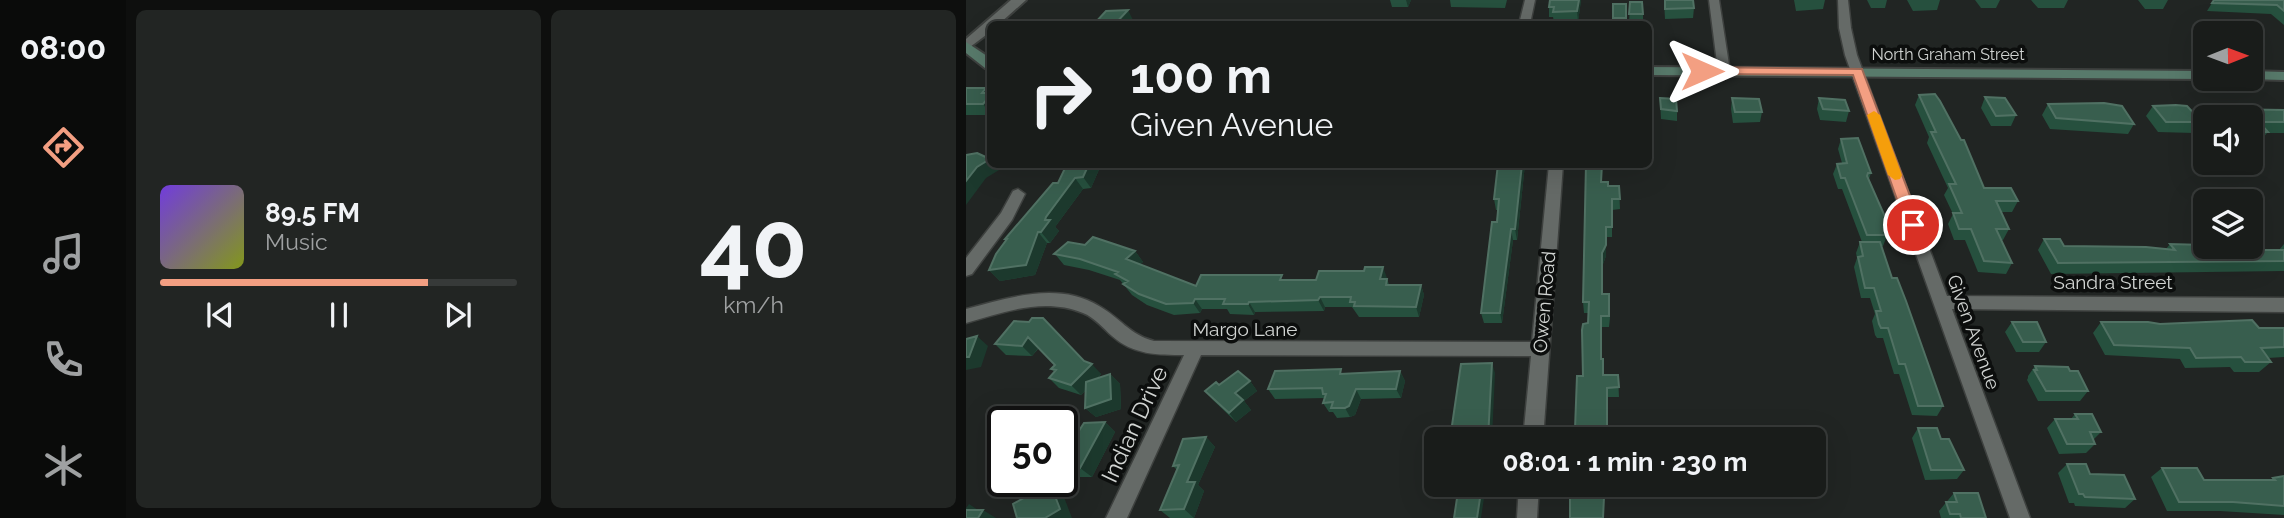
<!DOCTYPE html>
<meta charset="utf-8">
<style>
body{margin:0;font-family:Raleway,sans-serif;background:#222523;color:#f1f3f6;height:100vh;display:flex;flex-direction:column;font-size:26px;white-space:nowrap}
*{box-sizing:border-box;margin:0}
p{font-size:23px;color:#9fa1a2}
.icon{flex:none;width:38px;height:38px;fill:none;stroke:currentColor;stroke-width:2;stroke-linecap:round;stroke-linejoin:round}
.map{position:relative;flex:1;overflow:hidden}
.side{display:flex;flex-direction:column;gap:10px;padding:10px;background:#0e0f0e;width:840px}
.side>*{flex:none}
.top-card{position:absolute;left:21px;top:21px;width:665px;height:147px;border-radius:10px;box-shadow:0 7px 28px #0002,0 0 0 2px #373a39;background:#191c1a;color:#f1f3f6;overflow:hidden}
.needle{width:46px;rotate:89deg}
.controls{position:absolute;left:1227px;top:21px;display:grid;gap:14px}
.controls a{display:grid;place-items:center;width:70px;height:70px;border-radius:10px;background:#191c1a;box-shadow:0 7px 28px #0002,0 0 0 2px #373a39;font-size:35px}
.speed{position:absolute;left:21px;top:406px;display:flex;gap:14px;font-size:35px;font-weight:700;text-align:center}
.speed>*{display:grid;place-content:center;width:91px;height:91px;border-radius:50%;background:#191c1a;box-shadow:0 7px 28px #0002,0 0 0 2px #373a39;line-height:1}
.speed .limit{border:4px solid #111;border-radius:10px;background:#fff;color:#111}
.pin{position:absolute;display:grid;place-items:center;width:60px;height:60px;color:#fff;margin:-30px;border:4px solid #fff;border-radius:50%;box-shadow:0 2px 7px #0007}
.me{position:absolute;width:77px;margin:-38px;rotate:90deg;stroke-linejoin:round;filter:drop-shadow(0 0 5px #0008)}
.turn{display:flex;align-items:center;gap:24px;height:147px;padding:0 28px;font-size:32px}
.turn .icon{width:91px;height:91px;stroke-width:2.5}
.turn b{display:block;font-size:49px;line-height:60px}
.side .widget{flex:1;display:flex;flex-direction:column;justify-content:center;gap:10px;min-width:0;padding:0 24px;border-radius:10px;background:#222523}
.side .dial{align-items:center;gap:0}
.dial b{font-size:91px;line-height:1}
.song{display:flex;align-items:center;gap:21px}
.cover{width:84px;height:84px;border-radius:10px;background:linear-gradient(135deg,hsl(260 70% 55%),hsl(70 70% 35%))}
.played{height:7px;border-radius:4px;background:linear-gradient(90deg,#f39f82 75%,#373a39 75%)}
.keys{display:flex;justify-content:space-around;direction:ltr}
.side .tiles{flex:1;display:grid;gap:10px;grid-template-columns:repeat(2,1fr)}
.trip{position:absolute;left:458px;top:427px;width:402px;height:70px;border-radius:10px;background:#191c1a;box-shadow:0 7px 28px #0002,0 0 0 2px #373a39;font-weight:700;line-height:70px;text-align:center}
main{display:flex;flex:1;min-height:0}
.tab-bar{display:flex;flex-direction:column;width:126px;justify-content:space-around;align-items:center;background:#0a0b0a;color:#9fa1a2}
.tab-bar .icon{width:49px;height:49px}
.tab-bar .current{color:#f39f82}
.tab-bar b{font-size:32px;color:#f1f3f6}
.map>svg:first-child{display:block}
</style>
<main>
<nav class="tab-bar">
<b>08:00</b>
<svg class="icon current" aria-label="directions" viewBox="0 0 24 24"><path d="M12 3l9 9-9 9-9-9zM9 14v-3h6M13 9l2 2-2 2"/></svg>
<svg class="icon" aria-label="music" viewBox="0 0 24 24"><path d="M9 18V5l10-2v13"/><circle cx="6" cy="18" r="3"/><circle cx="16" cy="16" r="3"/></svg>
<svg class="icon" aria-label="phone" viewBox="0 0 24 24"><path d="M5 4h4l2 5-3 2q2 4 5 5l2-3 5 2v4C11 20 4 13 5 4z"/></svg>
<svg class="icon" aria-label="climate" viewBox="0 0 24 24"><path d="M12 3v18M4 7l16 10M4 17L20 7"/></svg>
</nav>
<section class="side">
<div class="tiles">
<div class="widget">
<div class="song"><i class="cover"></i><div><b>89.5 FM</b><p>Music</p></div></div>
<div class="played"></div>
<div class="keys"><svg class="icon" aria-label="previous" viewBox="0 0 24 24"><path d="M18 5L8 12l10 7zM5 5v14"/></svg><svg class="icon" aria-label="pause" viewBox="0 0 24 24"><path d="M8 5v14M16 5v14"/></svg><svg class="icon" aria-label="next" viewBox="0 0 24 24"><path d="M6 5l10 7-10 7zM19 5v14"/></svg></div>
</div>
<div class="widget dial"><b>40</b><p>km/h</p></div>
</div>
</section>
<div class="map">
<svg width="1318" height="518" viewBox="0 0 1318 518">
<rect width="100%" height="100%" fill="#212523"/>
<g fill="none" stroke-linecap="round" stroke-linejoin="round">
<defs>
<path id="minor" d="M559,0H569L564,24H553Z
M743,0H753L764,71L758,75L752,71Z
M872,0H882L885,28L891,55L981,296L1318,298V312L986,309L1064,518H1044L879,55L873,28Z
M583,164H597L577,439H557L565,356L235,355L161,518H140L218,355C192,355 167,355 146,336C137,328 128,317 117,313C78,297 38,312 0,323V309C42,298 92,281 133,306C153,317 164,335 188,341L566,342Z
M52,189L59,194L46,220L6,274L0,276V258L35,213L47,191Z
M553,485H573L571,518H551Z"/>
<path id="tertiary" d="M45,0H60L33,24H24V32L0,50V39Z"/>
<path id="secondary" d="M0,42L24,58V69L19,68L0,53Z
M682,67L1239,71V79H1242H1239L682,75Z
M1284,71L1318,72V80L1281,79H1284Z"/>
</defs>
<use href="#minor" stroke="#3e413f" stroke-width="3"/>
<use href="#tertiary" stroke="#3e413f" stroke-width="4"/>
<use href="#secondary" stroke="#3e413f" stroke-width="4"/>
<use href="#minor" fill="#656a67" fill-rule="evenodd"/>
<use href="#tertiary" fill="#656a67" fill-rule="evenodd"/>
<use href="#secondary" fill="#587a6b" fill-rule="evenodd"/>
</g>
<path fill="#26503e" d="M424,0H445L442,7H426Z
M484,0H541L539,8L485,7Z
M615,0L612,22H588L587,17H583V7Z
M698,0L728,8L727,18L699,19Z
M828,0H859L857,9L830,11Z
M901,0H921L919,8H905Z
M941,0H974L971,10L947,11Z
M1009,0H1034L1030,8H1015Z
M1065,0H1102L1098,8H1072Z
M1172,0H1202L1197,9H1179Z
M1318,0V25L1305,14L1241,11L1246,3Z
M664,2L677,14V24H663Z
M647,4H660V24H647Z
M0,88L24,93V115H0Z
M953,95L1018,188L1052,201L1046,212H1035L1043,229L1037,240H1035L1046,263L1040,274L1012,272L999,240H988L982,224L987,214L978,195L982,188L961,143L963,137L949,105Z
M1019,97L1050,115L1045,126H1025L1015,108Z
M694,98L711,111V121L695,119Z
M766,98L796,112L794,122L767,123L765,109Z
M853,98L883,111L880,122L854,120L851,109Z
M1082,104L1168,124L1162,134L1084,129L1076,115Z
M1187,106L1236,122L1228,133L1192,132L1180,116Z
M1255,109L1318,110V133H1301L1293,143H1284V117H1249Z
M875,139L905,173L903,179L924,228L917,246H916L926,278L977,406L971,416L946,415L933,374H928L917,338H911L909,335L906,321L909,314L904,298H895L888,267L891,258L890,253L894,242H896L876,189H872L867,174L871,164L876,163L872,149Z
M101,164H134L135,165L125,188L117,189L89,227L93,231L84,243H81L69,275L34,281L23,270L40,240L39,239L92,183Z
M532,164H559L551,240H547L536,323H518L515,313L532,210H530L528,199Z
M636,164V182L642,186H653L654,209L646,210V237H640V256L637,264V294L644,318L643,327H636V359L638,375H652L653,397H641V438H637V439H610L609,429L617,376L622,323L623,313H618L617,302Z
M1078,239L1098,246L1200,249L1204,244L1268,250H1313L1318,244V271L1085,274L1072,250Z
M169,251L177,262L174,264L230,286L319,280L421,278L423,285H455L458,295L453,317H393L386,307H359L358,311L289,312L288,315L264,314L261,309H236L234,313L208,315L181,305L166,295L154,280L123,270L98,265L89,254Z
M63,322L135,374L132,378L144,374L154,384L155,409L130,417L119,408L120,390L115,395L93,388L83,378L89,372L85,369L89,365L73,348L66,356L40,355L29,344Z
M1046,322L1080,342L1073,352H1050L1039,332Z
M1135,322L1318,328V357L1302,358L1305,362L1293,372H1268L1264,367L1219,368L1214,359L1139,355L1127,333Z
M1069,366L1104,371L1122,391L1114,401H1072L1061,380L1062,378V376Z
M434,371L439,381L435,398L395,399L389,415L384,417L371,418L367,412H363L357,403L359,398L309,399L302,389L378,374Z
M284,381L291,391L278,401L285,410L270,422L247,400L239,391L253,385Z
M1109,414L1135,432L1127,440L1129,444L1120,453L1093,454L1081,428L1089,419H1105Z
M139,422L149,432L126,477H105L96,470V457Z
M952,428L975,439L998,470L991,479L959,480L946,438Z
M240,437L249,447L232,485L238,491L228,518H204L194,510L211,470L207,466Z
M1101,464L1124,474L1169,499L1159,508L1109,506L1108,503H1103L1092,473Z
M1196,468L1238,480H1304L1307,478L1318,476V515L1254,511H1201L1185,477Z
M988,493L1020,518H975L973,511Z"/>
<path fill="#1c392d" d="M440,0H445L442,7Z
M613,0H615L612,22L611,11Z
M162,10L167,20L163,24H149Z
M20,88L24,94V114L17,104L16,93Z
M24,159V164H29L33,170L20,178L0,205V181L11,167Z
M123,164L135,165L125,188L117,177Z
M556,164H559L551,240L549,229Z
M109,178L117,189L89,227L93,231L84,243L75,232L79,220Z
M640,227V256L637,264L636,253Z
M545,229L547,240L536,323L534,313Z
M72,232L81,243L69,275L34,281L23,270Z
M169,251L177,262L168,270L160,259Z
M417,267L421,278L418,290L414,279Z
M455,285L458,295L453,317L450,307Z
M354,297L359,307L358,311L352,300Z
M229,299L236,309L234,313L227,303Z
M283,302L289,312L288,315L282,304Z
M11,336L22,346L15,367L0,370V357Z
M62,337L73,347L66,356L56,346Z
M526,363L529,373L526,439H522Z
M126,364L135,374L115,395L105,385Z
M434,371L439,381L435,398L430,389Z
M144,374L154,384L155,409L130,417L119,408Z
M284,381L291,391L278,401L285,410L270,422L263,413L269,393Z
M390,389L395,399L389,415L384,417L379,408Z
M139,422L149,432L126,477L114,468Z
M240,437L249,447L232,485L238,491L228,518L218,509L221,482Z
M84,483L96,492L106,518H79Z
M516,485H520L515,518H511Z
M3,504L15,512L17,510L30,518H12L0,511V508Z"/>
<path fill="#385e4e" stroke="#507163" stroke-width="2" d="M584,0H613L611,11L587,12L588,7H583Z
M699,0H727L728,8L699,9Z
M1248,0H1318V11L1311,5L1246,3Z
M664,2H676L677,14H663Z
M647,4H660V18H647Z
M162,10L149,24H128L140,11Z
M0,88H20L16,93H24V96L17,104H0Z
M969,94L974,101L995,140H998L1018,188H1045L1052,201H1030L1043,229H1030L1046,263L1018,261L1005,229H993L987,213H996L983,184H990L965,132H970L953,95Z
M1019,97L1039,98L1050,115L1030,116Z
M694,98L710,99L711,111L695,109Z
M766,98L793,99L796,112H769Z
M853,98L879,100L883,111L857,109Z
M1138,103L1156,106L1168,124L1090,118L1082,104Z
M1210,105L1221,106L1236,122H1200L1187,106Z
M1255,109L1318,110V122H1293L1302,132H1287L1284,129V117H1262Z
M892,138L905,173H902L901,176L924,228H918L921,235H901L879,178H875L871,164L881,163L875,139Z
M11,153L24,159L11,167L0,181V155Z
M101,164H123L117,177L109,178L80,217L79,220H84L75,232H72L60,265L23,270L30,254L41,239H39L87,183H92Z
M532,164H556L549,229H545L534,313H515L526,222H531L533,199H528Z
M620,164H636L635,182H642V186H653L654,199H646V227H640V245L636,253V294H643V316H635V359H637V375H652L653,387L641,388V429H637V439H615V429H609L611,376H617L616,330L617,324L622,323L623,302H617Z
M127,237L169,251L160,259L230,286L235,275H316L314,280H350L353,271H398L399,267H417L414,279H421L420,285H455L450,307L388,306L389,302H384L385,297H354L352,300L283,302L282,304H257L259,299H229L227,303L200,304L173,294L157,284L162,281L149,274L152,272L114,259L88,254L102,242L119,245Z
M1078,239H1094L1098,246L1180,247L1209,250L1204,244L1239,245V247H1265L1268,250H1318V261L1092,263Z
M894,242H914L926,278H931L940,301L977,406H952L939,364H933L922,328H915L913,324L910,311H915L908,288H899L892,257L897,256Z
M66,318H77L118,361L126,364L105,385L83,378L90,370L85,369L89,365L62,337L56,346L29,344L48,321L63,322Z
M1286,320L1293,328H1318V347L1295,348L1305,362H1279L1275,357L1230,358L1224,348L1148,345L1135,322H1182L1194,324Z
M1046,322H1071L1080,342H1057Z
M11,336L3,357H0V339Z
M526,363L522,439H484L495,364Z
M1069,366L1102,367L1104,371H1112L1122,391H1080L1068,370H1071Z
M375,369L374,374L434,371L430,389H390L383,406L379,408H365L367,402L357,403L360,394H357L356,388L302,389L309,371Z
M272,371L284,381L269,393L277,400L263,413L239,391L250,382L253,385Z
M144,374L145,399L119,408L120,382Z
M1109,414H1126L1135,432H1124L1129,444H1101L1089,419H1112Z
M139,422L114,468H96V464L98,460H96V457L118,423Z
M952,428H971L975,439H983L998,470H965Z
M240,437L221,482H229L218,509L194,510L213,465L207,466L217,439Z
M1101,464H1120L1124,474L1158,475L1169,499L1119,497L1117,494H1113Z
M1196,468H1231L1238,480H1309L1307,478L1318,476V506L1267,502H1213Z
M84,483L94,509L79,518H51L47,504Z
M493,485H516L511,518H488Z
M988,493H1012L1020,518H995L994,514H984L980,502H991Z
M604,497H638L637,518H604Z
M0,510H17L12,518H0Z"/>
<path fill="#f39f82" stroke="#9e6754" stroke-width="2" d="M736,67L896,69L955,225L953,229H942L940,225L887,75L732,74L730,71Z"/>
<path fill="#f59e0b" d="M908,111L914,115L936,175L934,179L929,180L922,175L901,115Z"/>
<g text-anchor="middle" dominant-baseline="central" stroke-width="7" stroke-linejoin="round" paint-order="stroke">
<g font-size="16" fill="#d1d4d2" stroke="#0c0e0d">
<text x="982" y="54">North Graham Street</text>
</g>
<g font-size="19" fill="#d1d4d2" stroke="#0c0e0d">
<text x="1147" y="282">Sandra Street</text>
<text transform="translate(578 302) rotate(-85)">Owen Road</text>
<text x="279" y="329">Margo Lane</text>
<text transform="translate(1008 332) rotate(70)">Given Avenue</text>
</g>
<g font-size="23" fill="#d1d4d2" stroke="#0c0e0d">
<text transform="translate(168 424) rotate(-65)">Indian Drive</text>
</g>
</g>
</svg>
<div class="controls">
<a><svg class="needle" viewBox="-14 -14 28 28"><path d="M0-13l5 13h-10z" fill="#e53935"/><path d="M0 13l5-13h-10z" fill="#9fa1a2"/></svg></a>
<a><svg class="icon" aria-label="sound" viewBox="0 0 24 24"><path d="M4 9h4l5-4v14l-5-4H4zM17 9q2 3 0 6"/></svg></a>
<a><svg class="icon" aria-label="layers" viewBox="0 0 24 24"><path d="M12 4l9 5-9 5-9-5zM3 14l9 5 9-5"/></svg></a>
</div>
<div class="speed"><div class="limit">50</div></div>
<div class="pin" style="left:947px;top:225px;background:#d93025"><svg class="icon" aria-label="arrive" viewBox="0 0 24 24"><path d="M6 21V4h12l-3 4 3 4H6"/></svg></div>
<svg class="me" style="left:736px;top:71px" viewBox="-20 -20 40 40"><path d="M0-17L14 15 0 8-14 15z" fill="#f39f82" stroke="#fff" stroke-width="4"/></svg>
<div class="trip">08:01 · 1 min · 230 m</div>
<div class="top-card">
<div class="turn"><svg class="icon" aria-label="right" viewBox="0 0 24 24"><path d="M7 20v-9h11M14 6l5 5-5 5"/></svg><div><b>100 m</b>Given Avenue</div></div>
</div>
</div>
</main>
